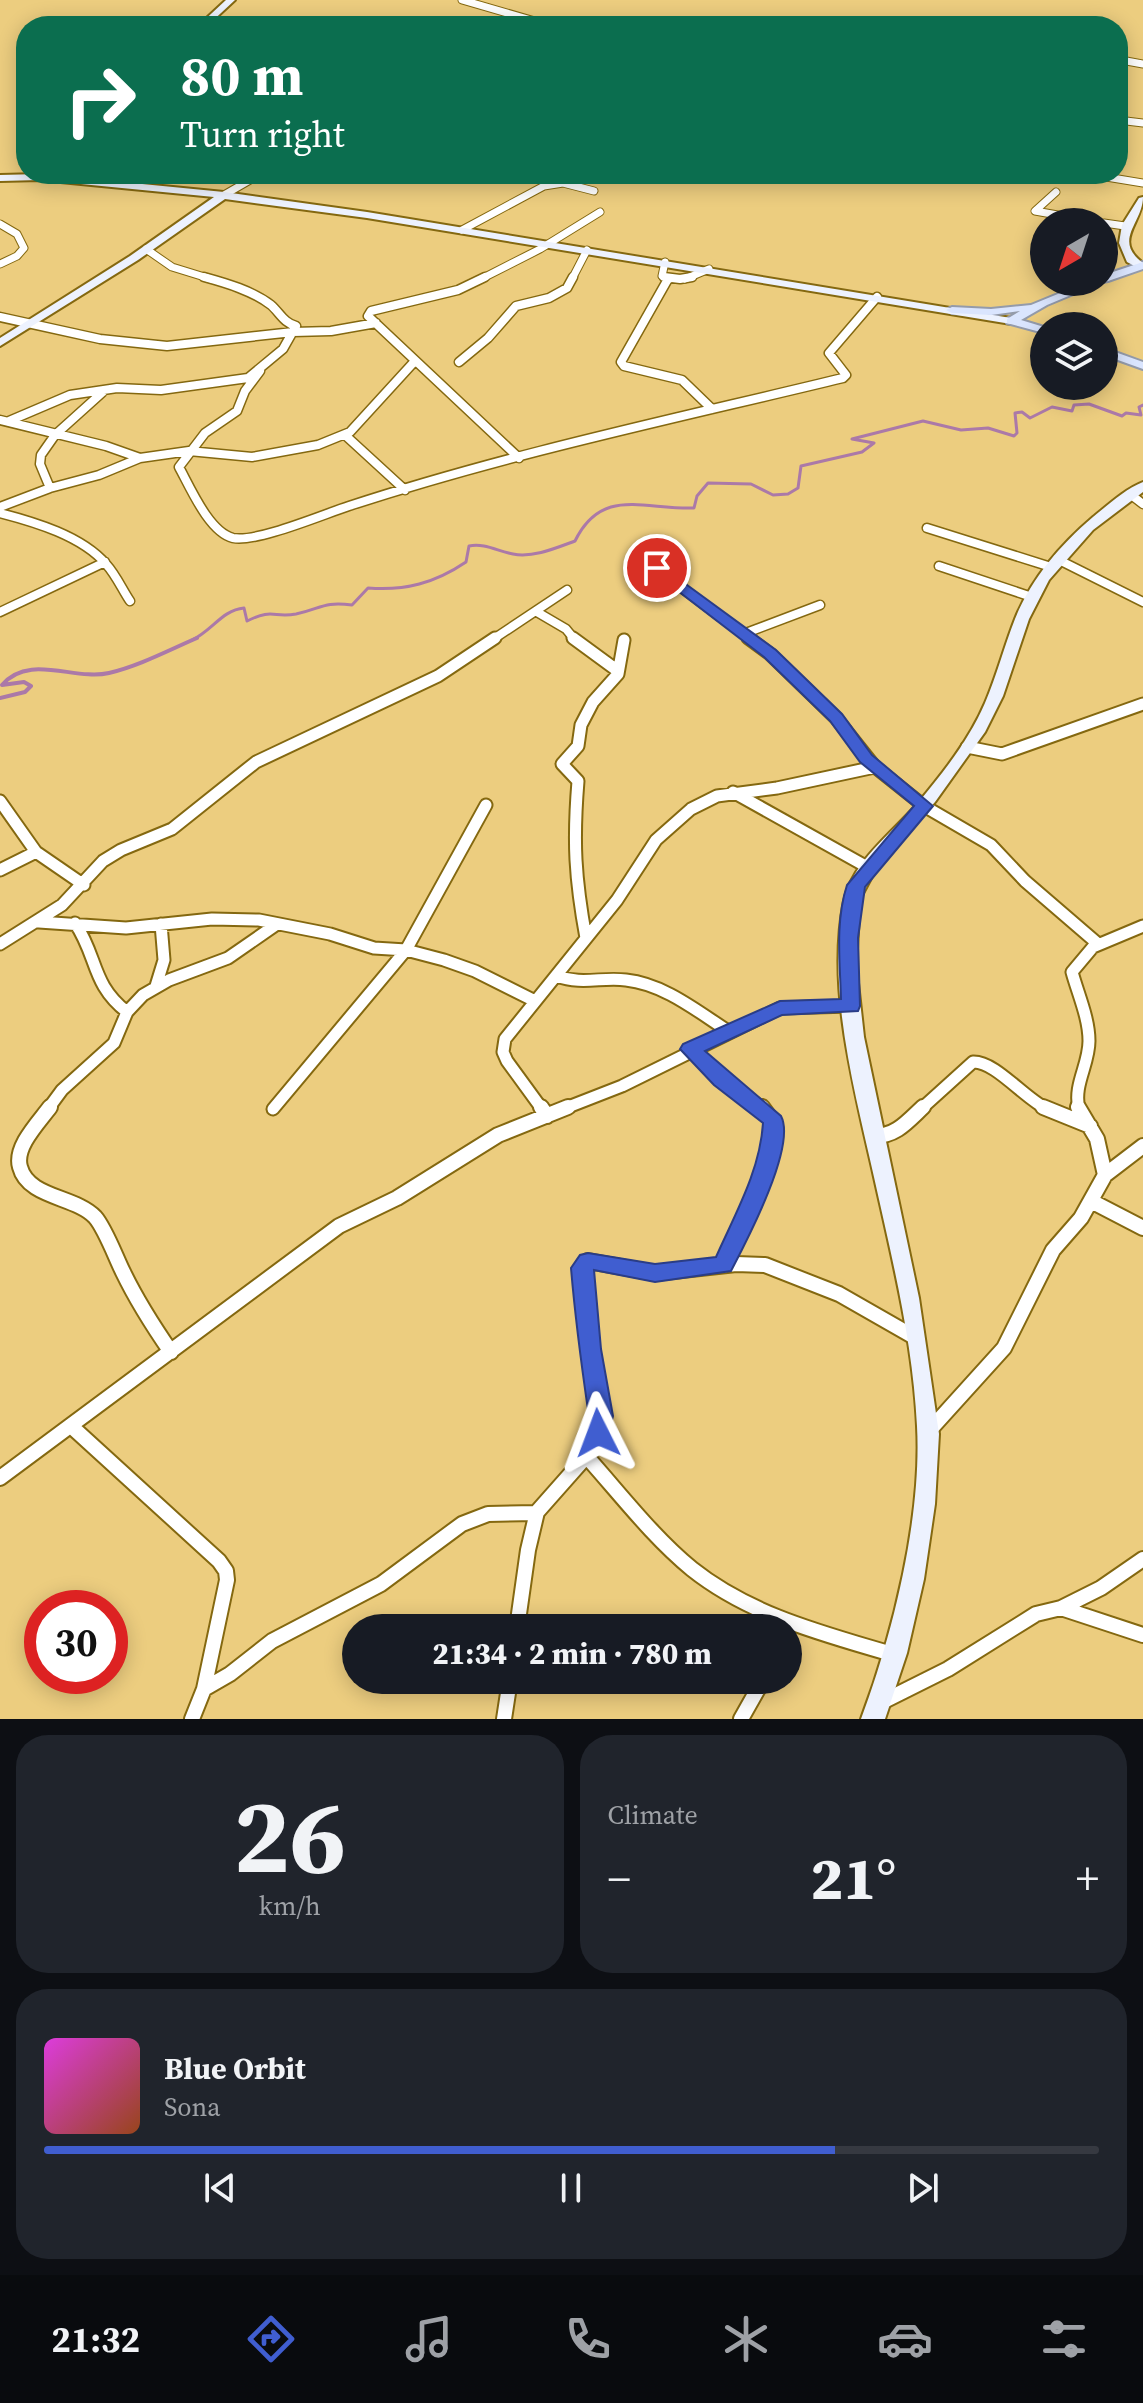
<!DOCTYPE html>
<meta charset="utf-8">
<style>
body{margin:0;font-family:"Source Serif 4",serif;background:#20242c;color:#f1f3f6;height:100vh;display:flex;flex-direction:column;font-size:30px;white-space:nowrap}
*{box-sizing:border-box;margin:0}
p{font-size:26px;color:#9ea1a6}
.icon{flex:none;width:44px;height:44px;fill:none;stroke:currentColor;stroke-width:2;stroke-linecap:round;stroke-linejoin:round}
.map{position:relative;height:1719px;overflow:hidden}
.side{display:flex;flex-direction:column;gap:16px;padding:16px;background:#0d0f14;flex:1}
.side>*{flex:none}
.banner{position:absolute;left:16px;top:16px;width:1112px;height:168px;border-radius:32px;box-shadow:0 4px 20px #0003;background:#0b6e4f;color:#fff;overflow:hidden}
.needle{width:52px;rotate:219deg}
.buttons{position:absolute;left:1030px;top:208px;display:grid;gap:16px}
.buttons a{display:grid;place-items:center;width:88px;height:88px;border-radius:50%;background:#171b24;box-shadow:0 4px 20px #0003;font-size:40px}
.speed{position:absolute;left:24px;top:1590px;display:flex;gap:16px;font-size:40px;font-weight:700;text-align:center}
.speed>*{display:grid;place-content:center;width:104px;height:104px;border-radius:50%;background:#171b24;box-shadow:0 4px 20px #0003;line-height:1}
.speed .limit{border:12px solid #d22;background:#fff;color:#111}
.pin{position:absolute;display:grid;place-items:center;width:68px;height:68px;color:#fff;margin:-34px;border:4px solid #fff;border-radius:50%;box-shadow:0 2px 8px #0007}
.me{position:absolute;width:88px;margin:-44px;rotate:357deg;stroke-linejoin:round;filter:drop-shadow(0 0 6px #0008)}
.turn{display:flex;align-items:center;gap:28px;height:168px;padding:0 32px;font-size:36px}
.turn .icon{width:104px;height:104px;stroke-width:2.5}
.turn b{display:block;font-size:56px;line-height:68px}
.big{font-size:60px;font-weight:800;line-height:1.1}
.side .card{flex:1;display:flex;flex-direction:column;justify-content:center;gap:12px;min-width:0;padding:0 28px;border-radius:32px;background:#20242c}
.side .dial{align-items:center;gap:0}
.dial b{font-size:104px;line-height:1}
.song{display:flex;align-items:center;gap:24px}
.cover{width:96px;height:96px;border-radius:12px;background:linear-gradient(135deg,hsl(300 70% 55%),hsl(20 70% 35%))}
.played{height:8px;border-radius:4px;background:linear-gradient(90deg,#405ed0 75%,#363941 75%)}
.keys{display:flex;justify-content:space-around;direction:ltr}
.heat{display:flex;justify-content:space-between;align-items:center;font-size:44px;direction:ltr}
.side .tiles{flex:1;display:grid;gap:16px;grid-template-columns:1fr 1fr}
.card:last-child{grid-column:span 2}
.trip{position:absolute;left:342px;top:1614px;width:460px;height:80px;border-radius:40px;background:#171b24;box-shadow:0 4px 20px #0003;font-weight:800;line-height:80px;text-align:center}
.tab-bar{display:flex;height:128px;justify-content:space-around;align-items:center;background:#090b0e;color:#9ea1a6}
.tab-bar .icon{width:56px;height:56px}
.tab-bar .active{color:#405ed0}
.tab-bar b{font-size:36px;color:#f1f3f6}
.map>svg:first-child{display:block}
</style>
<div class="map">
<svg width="1143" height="1719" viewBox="0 0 1143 1719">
<rect width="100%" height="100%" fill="#eccd7f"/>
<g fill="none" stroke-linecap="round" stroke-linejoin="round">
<path stroke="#ab79a8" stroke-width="3" d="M192,640C212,631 222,610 244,608L247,621C273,608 273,618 296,614C321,609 323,601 352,605L368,588C405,591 435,583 466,562L469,546C485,543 497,551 513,554C533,558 556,548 575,541C602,486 644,510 694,508L697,496L708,483L751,484L773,495L788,494L798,488L801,466L862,452L874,443L852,439L923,421L961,430L988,428L1014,436L1017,433L1015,413L1022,412L1030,418L1052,407L1072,411L1074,405L1089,404L1122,416L1126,413L1141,415L1139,407L1143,405"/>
<path stroke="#ab79a8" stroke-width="4" d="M0,698L25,692L31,686L24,682L2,685C29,653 74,681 109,673C139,666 169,650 197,638"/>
<defs>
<path id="street-far3" d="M462,0L552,26
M1121,60L1143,64
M1118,120L1143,123
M1088,174L1143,183
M1056,192L1035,211L1097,222
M224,195L250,180L271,174
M1104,223L1125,226
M0,224L17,234L24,248L17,256L0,264
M462,230L544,186L563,183L594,191
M146,249L172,267L211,279
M665,262L662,276L670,279
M481,279L540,249L600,212
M572,279L587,250
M685,279L709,269"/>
<path id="street-far2" d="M485,277L458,290L371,311L368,316L519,458
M664,277L680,279L692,277
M668,279L621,362L624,366L682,380L712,409
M0,317L100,339L167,346L293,332L331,331L376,323
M459,362L488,338L516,306L549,298L567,288L573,277
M260,371L245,391L237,411L205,433L179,467C190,487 209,532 233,538C256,543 324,514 349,506C511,453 678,418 843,378L846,375L829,353L877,297
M0,420L106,446L140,458
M9,421L70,395L117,388L161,390L248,378L283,349L296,326C284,323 280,313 271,305C253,291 226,283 204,277
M345,435L405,490
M50,488L40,464L41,455L55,435L105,390
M1130,494L1143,504
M0,507L50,488L99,475L140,458L189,451L252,457L318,445L350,432L414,362
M0,513C35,522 82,536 106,564C116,575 122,589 130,601
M927,528L1051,567
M640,552L675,583L751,640
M1057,559L1143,602
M939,566L1032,597
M0,612L105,562
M537,612L566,629L575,640
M746,633L820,605
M492,640L567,590"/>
<path id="street-far1" d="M573,638L618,671
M748,638L770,654L836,718L875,767L924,806L991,845L1025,881L1097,943
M967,747L1002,754L1143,704
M733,792L869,868
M0,801L36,852L84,885
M0,870L36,852
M39,922L126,928L212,919L259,920L330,934L374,948L406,950L444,960L475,971L535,1001
M75,923C98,957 91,984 127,1012
M586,938C575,878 573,842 578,781L562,764L578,746L581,725L593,702L618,674L624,640
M0,944L62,905L103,861L121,850L172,829L256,762L438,676L495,638
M557,976C581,985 602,977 626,980C664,984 697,1011 728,1031
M156,986L164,960L161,924
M690,1049L721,1080L764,1109
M48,1109L62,1090L114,1043L127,1012L143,995L169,980L228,958L277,924
M273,1109L406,950L486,805
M542,1109L507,1061L503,1052L505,1039L617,900L656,840L691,809L717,796L777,788L875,767
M563,1109L622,1086L780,1008L851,1006
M921,1109L973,1062C995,1061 1024,1098 1047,1109
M1079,1109C1073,1085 1089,1065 1089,1041C1089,1018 1078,994 1072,972L1093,947L1143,926"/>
<path id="street" d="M50,1107C39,1122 14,1147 20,1167C28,1198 75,1196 95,1217C105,1228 116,1258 123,1272C137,1301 153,1326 171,1352
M541,1107L547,1116
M1043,1107L1090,1126
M1078,1107L1097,1139L1105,1175
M874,1136C896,1136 907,1122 923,1107
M1091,1201L1143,1228
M723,1265C742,1226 777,1166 773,1122L762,1107
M71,1426L219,1561L226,1571L227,1580L204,1689L192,1719
M928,1432L1004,1348L1053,1250L1081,1218L1105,1175L1143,1146
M587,1457C621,1495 653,1537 692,1569C751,1616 825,1634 895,1655
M0,1478L339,1226L397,1198L498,1135L568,1107
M1061,1608L1143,1635
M517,1628L528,1550L537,1512L583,1460L597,1434L601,1416L589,1349L583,1268L588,1261L655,1273L736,1264L765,1265L839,1294L916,1338
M204,1689L230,1674L272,1641L381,1584L462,1524L488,1514L536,1513
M882,1702L948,1669L1036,1614L1061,1608L1101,1588L1143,1559
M504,1719L510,1680
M741,1719L763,1680"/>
<path id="secondary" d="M226,0H235L207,26H198Z
M40,174L224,192L367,212L1011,318L1017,321L1011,324L367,218L225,199L138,260L0,346V338L130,256L214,197L40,180L0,181V175Z
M1143,197C1143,223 1112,240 1143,263V268L1140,269L1127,262L1119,243L1122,225L1139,198Z
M1143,482V492L1093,530L1049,580L1029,619L1003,696L985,732L935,802L877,867L860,899L856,965L864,1037L919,1298L939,1434L935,1504L924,1579L907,1653L885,1719H861C893,1634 922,1517 917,1426C913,1342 892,1258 874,1177C855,1092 826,988 844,901C852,862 892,833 917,804C943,773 969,740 985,703C997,675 1004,647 1015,619C1031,579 1060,545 1093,517C1108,505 1125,489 1143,482Z"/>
<path id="primary" d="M1143,262V269L1108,281L1103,282L1104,275Z
M1087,282H1102L1047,305L1021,320L1044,327V333L1007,323V319L1020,311L991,315L952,313L946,310L952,307L991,309L1031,305Z
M1104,348L1143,362V369L1104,355Z"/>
</defs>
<use href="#street-far3" stroke="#846810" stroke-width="9"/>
<use href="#street-far2" stroke="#846810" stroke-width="11"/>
<use href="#street-far1" stroke="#846810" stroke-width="15"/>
<use href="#street" stroke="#846810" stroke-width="18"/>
<use href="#secondary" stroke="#846810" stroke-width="4"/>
<use href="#primary" stroke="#949baa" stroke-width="4"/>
<use href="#street-far3" stroke="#fff" stroke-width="7"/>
<use href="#street-far2" stroke="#fff" stroke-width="8"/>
<use href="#street-far1" stroke="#fff" stroke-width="11"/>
<use href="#street" stroke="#fff" stroke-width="14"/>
<use href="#secondary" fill="#edf2fe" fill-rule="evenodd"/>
<use href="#primary" fill="#dae5fe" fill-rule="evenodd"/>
</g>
<path fill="#405ed0" stroke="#2a3d87" stroke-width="2" d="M657,563L776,650L842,714L872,755L933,806L865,887L858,938L860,1006L858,1011L782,1015L705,1051L781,1116C797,1146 746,1242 731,1271L655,1282L594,1270L601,1349L613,1416L607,1440L598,1443L589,1440C584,1430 589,1421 588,1410C581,1362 575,1316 571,1268L580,1255L588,1253L655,1264L716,1257C735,1214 760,1171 763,1123L714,1085L680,1049L683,1044L780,1001L841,999C840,962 835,922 847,885L914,806L860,762L830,721L764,657L652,571L650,568Z"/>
</svg>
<div class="buttons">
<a><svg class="needle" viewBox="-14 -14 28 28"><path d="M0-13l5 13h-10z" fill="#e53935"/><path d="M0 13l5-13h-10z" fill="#9ea1a6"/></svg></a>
<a><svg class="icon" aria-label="layers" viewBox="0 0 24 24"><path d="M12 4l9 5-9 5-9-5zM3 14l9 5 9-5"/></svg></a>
</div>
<div class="speed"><div class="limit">30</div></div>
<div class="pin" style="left:657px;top:568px;background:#d93025"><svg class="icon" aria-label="arrive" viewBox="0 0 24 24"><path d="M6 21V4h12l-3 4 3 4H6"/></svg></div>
<svg class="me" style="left:598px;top:1433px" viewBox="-20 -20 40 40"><path d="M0-17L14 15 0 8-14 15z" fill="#405ed0" stroke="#fff" stroke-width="4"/></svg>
<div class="trip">21:34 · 2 min · 780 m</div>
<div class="banner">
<div class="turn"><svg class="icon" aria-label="right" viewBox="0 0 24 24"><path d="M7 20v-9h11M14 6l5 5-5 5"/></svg><div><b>80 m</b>Turn right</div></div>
</div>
</div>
<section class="side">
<div class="tiles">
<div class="card dial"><b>26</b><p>km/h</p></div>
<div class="card"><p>Climate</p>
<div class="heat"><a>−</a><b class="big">21°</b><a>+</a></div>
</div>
<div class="card">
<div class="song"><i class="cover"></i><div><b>Blue Orbit</b><p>Sona</p></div></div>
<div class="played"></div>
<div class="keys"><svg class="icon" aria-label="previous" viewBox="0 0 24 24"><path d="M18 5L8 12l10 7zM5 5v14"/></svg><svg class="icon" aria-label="pause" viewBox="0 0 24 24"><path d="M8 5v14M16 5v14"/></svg><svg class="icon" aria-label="next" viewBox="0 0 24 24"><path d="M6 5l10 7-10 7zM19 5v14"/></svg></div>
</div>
</div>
</section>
<nav class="tab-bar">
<b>21:32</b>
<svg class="icon active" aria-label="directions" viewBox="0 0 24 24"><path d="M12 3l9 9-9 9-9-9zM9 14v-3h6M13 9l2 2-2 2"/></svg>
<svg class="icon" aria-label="music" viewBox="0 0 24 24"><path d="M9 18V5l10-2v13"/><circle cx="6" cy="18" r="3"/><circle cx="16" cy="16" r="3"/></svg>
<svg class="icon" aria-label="phone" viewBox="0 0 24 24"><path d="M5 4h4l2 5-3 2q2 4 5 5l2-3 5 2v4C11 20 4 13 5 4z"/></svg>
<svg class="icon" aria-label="climate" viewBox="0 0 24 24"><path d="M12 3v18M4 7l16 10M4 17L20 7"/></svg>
<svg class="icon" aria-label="car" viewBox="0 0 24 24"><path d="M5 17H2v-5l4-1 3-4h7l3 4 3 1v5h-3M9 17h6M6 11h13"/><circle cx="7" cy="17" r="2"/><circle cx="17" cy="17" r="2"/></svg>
<svg class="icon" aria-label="filters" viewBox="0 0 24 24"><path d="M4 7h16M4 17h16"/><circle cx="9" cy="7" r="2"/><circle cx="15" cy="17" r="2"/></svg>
</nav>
